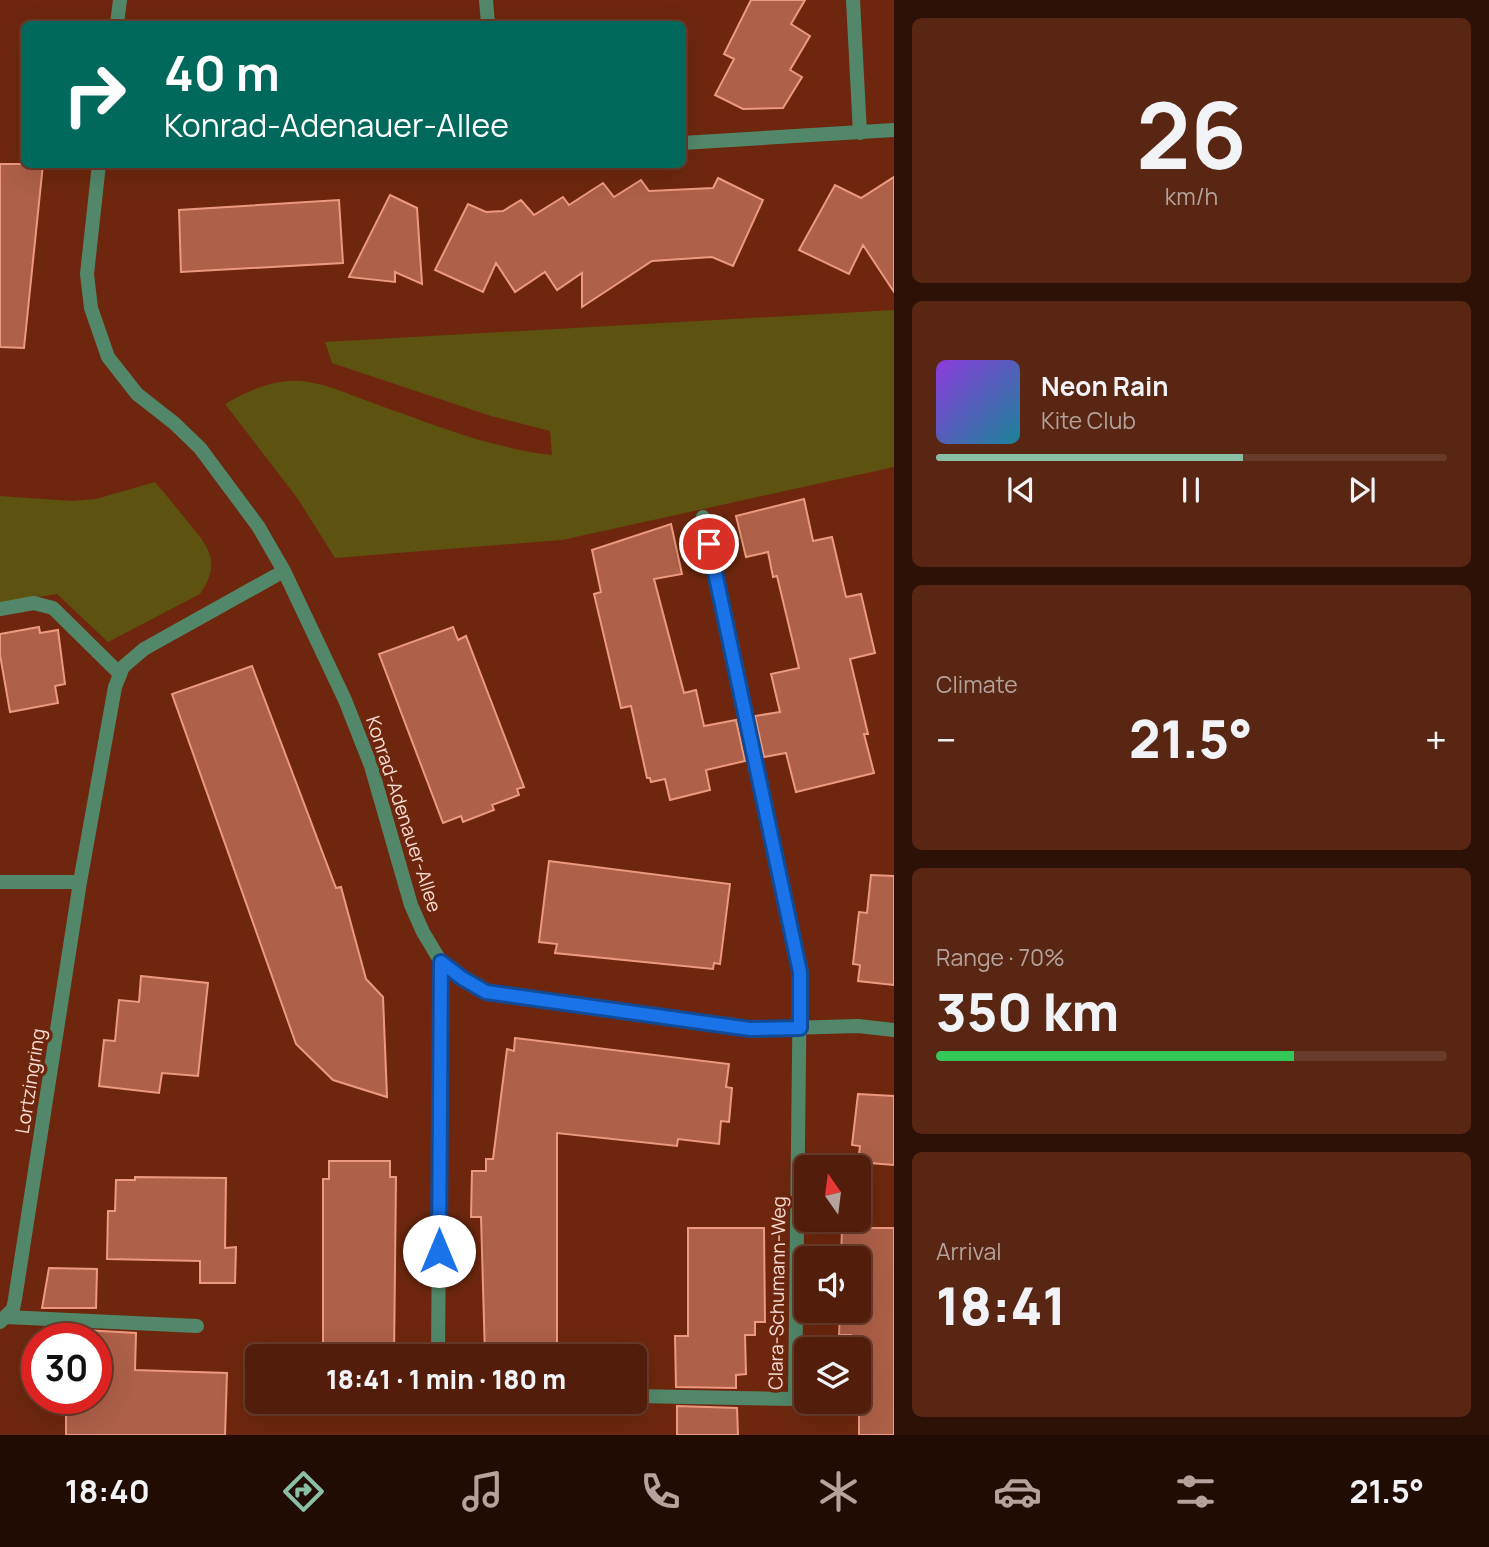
<!DOCTYPE html>
<meta charset="utf-8">
<style>
body{margin:0;font-family:Manrope,sans-serif;background:#582613;color:#f1f3f6;height:100vh;display:flex;flex-direction:column;font-size:26px;white-space:nowrap}
*{box-sizing:border-box;margin:0}
p{font-size:23px;color:#b5a29c}
.icon{flex:none;width:38px;height:38px;fill:none;stroke:currentColor;stroke-width:2;stroke-linecap:round;stroke-linejoin:round}
.map{position:relative;flex:1;overflow:hidden}
.drawer{display:flex;flex-direction:column;gap:18px;padding:18px;background:#2d1006;width:595px}
.drawer>*{flex:none}
.guide{position:absolute;left:21px;top:21px;width:665px;height:147px;border-radius:10px;box-shadow:0 7px 28px #0002,0 0 0 2px #683b2b;background:#00695c;color:#fff;overflow:hidden}
.needle{width:46px;rotate:346deg}
.controls{position:absolute;left:794px;top:1155px;display:grid;gap:14px}
.controls a{display:grid;place-items:center;width:77px;height:77px;border-radius:10px;background:#521d0a;box-shadow:0 7px 28px #0002,0 0 0 2px #683b2b;font-size:35px}
.speed{position:absolute;left:21px;top:1323px;display:flex;gap:14px;font-size:35px;font-weight:700;text-align:center}
.speed>*{display:grid;place-content:center;width:91px;height:91px;border-radius:50%;background:#521d0a;box-shadow:0 7px 28px #0002,0 0 0 2px #683b2b;line-height:1}
.speed .limit{border:10px solid #d22;background:#fff;color:#111}
.pin{position:absolute;display:grid;place-items:center;width:60px;height:60px;color:#fff;margin:-30px;border:4px solid #fff;border-radius:50%;box-shadow:0 2px 7px #0007}
.me{position:absolute;width:77px;margin:-38px;rotate:0deg;stroke-linejoin:round;filter:drop-shadow(0 0 5px #0008)}
.turn{display:flex;align-items:center;gap:24px;height:147px;padding:0 28px;font-size:32px}
.turn .icon{width:91px;height:91px;stroke-width:2.5}
.turn b{display:block;font-size:49px;line-height:60px}
.big{font-size:52px;font-weight:800;line-height:1.1}
.drawer .widget{flex:1;display:flex;flex-direction:column;justify-content:center;gap:10px;min-width:0;padding:0 24px;border-radius:10px;background:#582613}
.drawer .dial{align-items:center;gap:0}
.dial b{font-size:91px;line-height:1}
.song{display:flex;align-items:center;gap:21px}
.cover{width:84px;height:84px;border-radius:10px;background:linear-gradient(135deg,hsl(270 70% 55%),hsl(190 70% 35%))}
.played{height:7px;border-radius:4px;background:linear-gradient(90deg,#8abfa5 60%,#683b2b 60%)}
.keys{display:flex;justify-content:space-around;direction:ltr}
.heat{display:flex;justify-content:space-between;align-items:center;font-size:38px;direction:ltr}
.charge{height:10px;border-radius:5px;background:linear-gradient(90deg,#34c759 70%,#683b2b 0)}
.trip{position:absolute;left:245px;top:1344px;width:402px;height:70px;border-radius:10px;background:#521d0a;box-shadow:0 7px 28px #0002,0 0 0 2px #683b2b;font-weight:800;line-height:70px;text-align:center}
.tab-bar{display:flex;height:112px;justify-content:space-around;align-items:center;background:#210c04;color:#b5a29c}
.tab-bar .icon{width:49px;height:49px}
.tab-bar .selected{color:#8abfa5}
.tab-bar b{font-size:32px;color:#f1f3f6}
main{display:flex;flex:1;min-height:0}
.map>svg:first-child{display:block}
</style>
<main>
<div class="map">
<svg width="894" height="1435" viewBox="0 0 894 1435">
<rect width="100%" height="100%" fill="#6e270e"/>
<path fill="#5e5210" d="M894,310V467L562,540L335,558L298,499L225,404C248,391 273,379 301,381C325,383 350,395 373,403C432,424 489,448 552,455L550,431L491,416L332,363L325,342Z
M155,482C166,495 177,508 187,521C209,547 222,562 200,594L108,642L57,594L0,603V496L72,501L96,499Z"/>
<path fill="#ae6048" stroke="#ed997f" stroke-width="2" d="M751,0H805L791,24L810,36L790,70L802,77L783,108L743,109L715,95L734,59L724,54Z
M0,164H43L24,348L0,347Z
M894,177V292L863,245L849,274L799,250L835,185L861,198Z
M718,178L763,200L733,266L712,257L652,261L582,307V273L557,290L545,272L515,292L496,263L483,292L435,270L468,204L486,212L503,211L521,200L534,215L563,197L569,205L603,183L614,197L641,180L649,191L713,188Z
M390,195L417,208L422,284L395,272V282L349,277Z
M339,200L343,263L181,272L179,210Z
M804,499L813,541L832,537L846,597L861,594L875,653L850,659L868,734H864L874,773L796,792L786,753L764,757L755,716L780,712L771,674L799,668L777,576L773,577L768,552L746,557L736,516Z
M671,524L682,574L654,579L684,693L696,690L704,726L736,720L745,761L706,770L710,790L670,800L665,779L651,782L650,778H647L631,706L621,708L594,594L601,592L592,550Z
M39,627L40,633L58,630L65,684L55,686L58,703L10,712L0,655V634Z
M453,627L458,640L466,636L524,787L517,789L519,795L492,805L494,810L463,822L461,816L443,823L379,654Z
M252,666L336,888L341,887L366,979L383,997L387,1097L333,1080L296,1044L172,694Z
M549,861L730,884L720,964L714,963L713,969L555,953L557,944L539,942Z
M871,875L894,876V985L858,981L860,965L853,964L859,912L867,913Z
M141,976L208,983L198,1076L162,1073L159,1093L99,1086L104,1040L115,1041L119,1000L139,1002Z
M515,1038L729,1064L726,1087L732,1088L729,1122L721,1121L719,1144L678,1139L677,1146L557,1133V1356H485L481,1217H471L472,1171H486V1159H493L507,1049L514,1051Z
M858,1094L894,1096V1165L858,1162L860,1146L852,1145Z
M329,1161H390V1177H396L394,1356H323V1179H329Z
M135,1177L226,1178L225,1248L236,1247L235,1283H200V1261L107,1259L108,1211H115L116,1180H135Z
M688,1228H764L765,1322H755V1335H745L746,1374L736,1375V1388L676,1387L675,1336H688Z
M842,1228H894V1435H859V1349H851V1335H839L840,1311H859V1258H841Z
M49,1268L97,1269L96,1308H42Z
M84,1330L136,1333L135,1370L227,1373L225,1435H66V1398H96V1339H84Z
M677,1406L737,1408L738,1435H677Z"/>
<g fill="none" stroke-linecap="round" stroke-linejoin="round">
<path stroke="#528869" stroke-width="14" d="M0,609L34,603L53,608L120,674
M6,1317L197,1326"/>
<path stroke="#528869" stroke-width="14" d="M486,0L488,24
M853,0L860,133
M117,24L120,0
M682,143L894,130
M99,164L87,274L91,308L108,357L137,394L174,423L200,448L258,526L284,571L345,700L371,766L411,905L423,932L441,962L462,978L486,992L527,999L750,1029L858,1026L894,1030
M0,882H80
M0,1322L13,1309L15,1299L80,882L115,687L123,667L144,649L284,571
M438,1356L441,962
M635,1396L795,1399L800,972L703,517"/>
</g>
<g fill="none" stroke-linecap="round" stroke-linejoin="round">
<defs>
<path id="route" d="M439,1251L441,962L462,978L486,992L750,1029L800,1028V972L709,544"/>
</defs>
<use href="#route" stroke="#114b97" stroke-width="18"/>
<use href="#route" stroke="#1a73e8" stroke-width="12"/>
</g>
<g text-anchor="middle" dominant-baseline="central" stroke-width="7" stroke-linejoin="round" paint-order="stroke">
<g font-size="19" fill="#f9ded6" stroke="#6e270e">
<text transform="translate(404 814) rotate(72)">Konrad-Adenauer-Allee</text>
<text transform="translate(30 1081) rotate(-81)">Lortzingring</text>
<text transform="translate(777 1293) rotate(-89)">Clara-Schumann-Weg</text>
</g>
</g>
</svg>
<div class="controls">
<a><svg class="needle" viewBox="-14 -14 28 28"><path d="M0-13l5 13h-10z" fill="#e53935"/><path d="M0 13l5-13h-10z" fill="#b5a29c"/></svg></a>
<a><svg class="icon" aria-label="sound" viewBox="0 0 24 24"><path d="M4 9h4l5-4v14l-5-4H4zM17 9q2 3 0 6"/></svg></a>
<a><svg class="icon" aria-label="layers" viewBox="0 0 24 24"><path d="M12 4l9 5-9 5-9-5zM3 14l9 5 9-5"/></svg></a>
</div>
<div class="speed"><div class="limit">30</div></div>
<div class="pin" style="left:709px;top:544px;background:#d93025"><svg class="icon" aria-label="arrive" viewBox="0 0 24 24"><path d="M6 21V4h12l-3 4 3 4H6"/></svg></div>
<svg class="me" style="left:439px;top:1251px" viewBox="-20 -20 40 40"><circle r="19" fill="#fff"/><path d="M0-13L10 11 0 6-10 11z" fill="#1a73e8"/></svg>
<div class="trip">18:41 · 1 min · 180 m</div>
<div class="guide">
<div class="turn"><svg class="icon" aria-label="right" viewBox="0 0 24 24"><path d="M7 20v-9h11M14 6l5 5-5 5"/></svg><div><b>40 m</b>Konrad-Adenauer-Allee</div></div>
</div>
</div>
<section class="drawer">
<div class="widget dial"><b>26</b><p>km/h</p></div>
<div class="widget">
<div class="song"><i class="cover"></i><div><b>Neon Rain</b><p>Kite Club</p></div></div>
<div class="played"></div>
<div class="keys"><svg class="icon" aria-label="previous" viewBox="0 0 24 24"><path d="M18 5L8 12l10 7zM5 5v14"/></svg><svg class="icon" aria-label="pause" viewBox="0 0 24 24"><path d="M8 5v14M16 5v14"/></svg><svg class="icon" aria-label="next" viewBox="0 0 24 24"><path d="M6 5l10 7-10 7zM19 5v14"/></svg></div>
</div>
<div class="widget"><p>Climate</p>
<div class="heat"><a>−</a><b class="big">21.5°</b><a>+</a></div>
</div>
<div class="widget"><p>Range · 70%</p><b class="big">350 km</b><div class="charge"></div></div>
<div class="widget"><p>Arrival</p><b class="big">18:41</b></div>
</section>
</main>
<nav class="tab-bar">
<b>18:40</b>
<svg class="icon selected" aria-label="directions" viewBox="0 0 24 24"><path d="M12 3l9 9-9 9-9-9zM9 14v-3h6M13 9l2 2-2 2"/></svg>
<svg class="icon" aria-label="music" viewBox="0 0 24 24"><path d="M9 18V5l10-2v13"/><circle cx="6" cy="18" r="3"/><circle cx="16" cy="16" r="3"/></svg>
<svg class="icon" aria-label="phone" viewBox="0 0 24 24"><path d="M5 4h4l2 5-3 2q2 4 5 5l2-3 5 2v4C11 20 4 13 5 4z"/></svg>
<svg class="icon" aria-label="climate" viewBox="0 0 24 24"><path d="M12 3v18M4 7l16 10M4 17L20 7"/></svg>
<svg class="icon" aria-label="car" viewBox="0 0 24 24"><path d="M5 17H2v-5l4-1 3-4h7l3 4 3 1v5h-3M9 17h6M6 11h13"/><circle cx="7" cy="17" r="2"/><circle cx="17" cy="17" r="2"/></svg>
<svg class="icon" aria-label="filters" viewBox="0 0 24 24"><path d="M4 7h16M4 17h16"/><circle cx="9" cy="7" r="2"/><circle cx="15" cy="17" r="2"/></svg>
<b>21.5°</b>
</nav>
